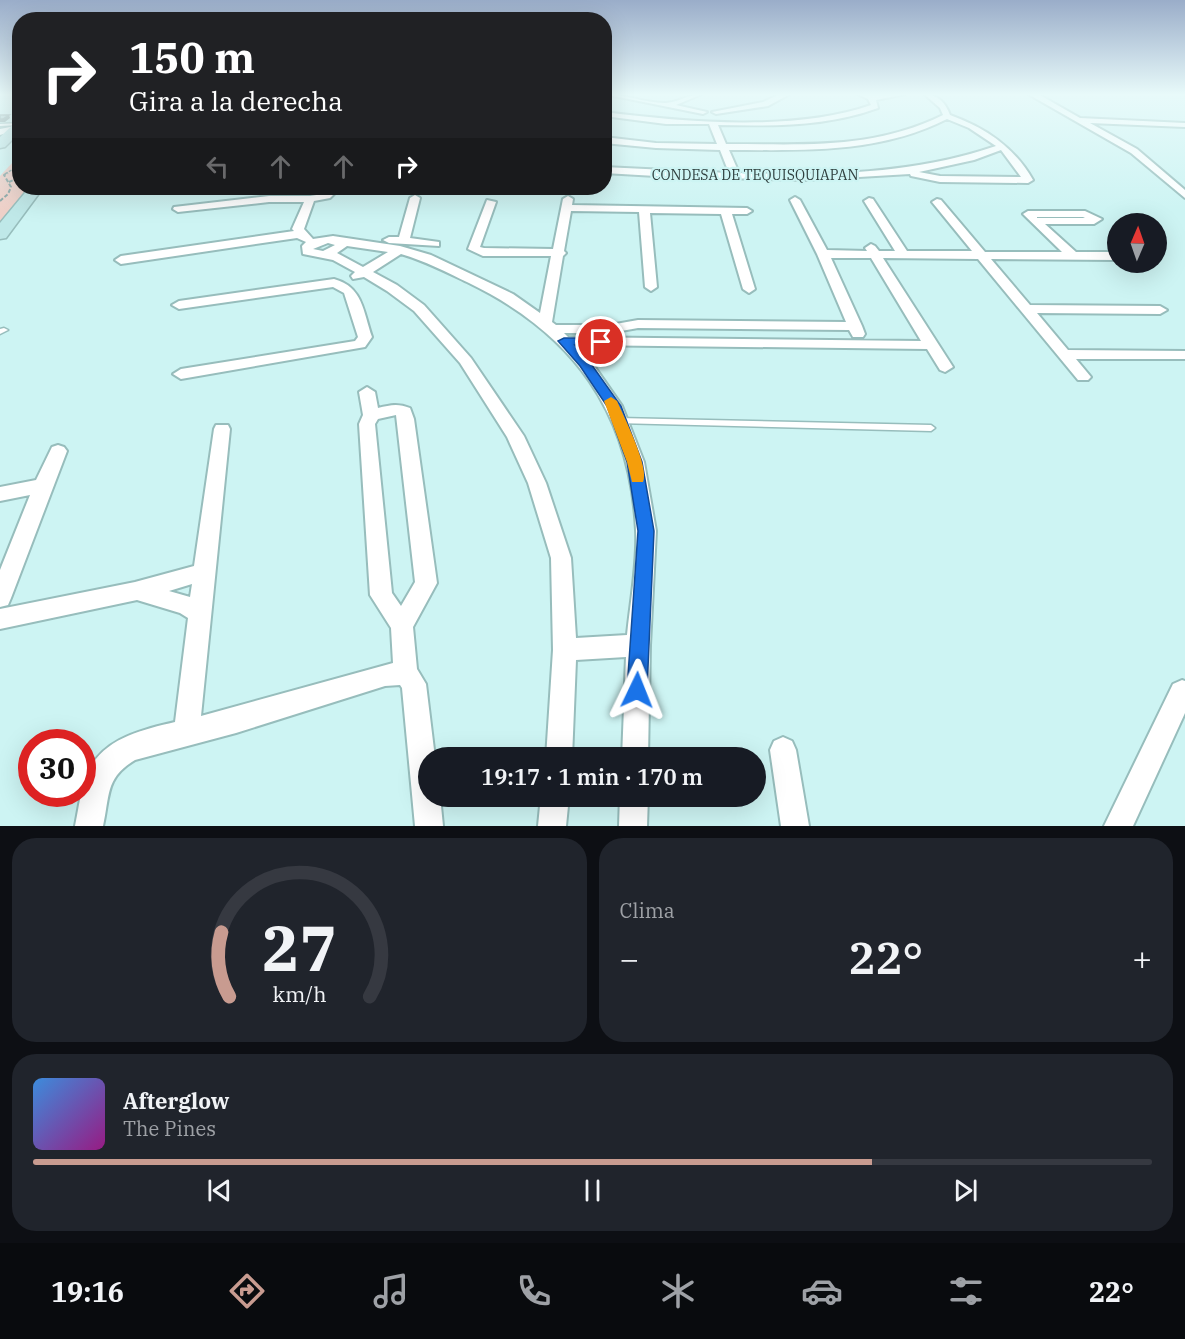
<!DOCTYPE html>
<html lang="es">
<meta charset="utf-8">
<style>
body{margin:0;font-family:"IBM Plex Serif",serif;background:#20242c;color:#f1f3f6;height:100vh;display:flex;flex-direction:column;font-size:22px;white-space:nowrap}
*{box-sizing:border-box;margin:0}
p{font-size:20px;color:#9ea1a6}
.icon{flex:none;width:33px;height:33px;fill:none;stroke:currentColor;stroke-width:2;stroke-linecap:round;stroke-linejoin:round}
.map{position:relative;height:826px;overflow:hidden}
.drawer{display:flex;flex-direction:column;gap:12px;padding:12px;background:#0d0f14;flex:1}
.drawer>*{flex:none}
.hud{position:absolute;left:12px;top:12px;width:600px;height:183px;border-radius:24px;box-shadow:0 6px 24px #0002;background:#202124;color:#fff;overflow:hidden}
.needle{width:39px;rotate:2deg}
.buttons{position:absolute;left:1107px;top:213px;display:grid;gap:12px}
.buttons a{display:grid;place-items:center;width:60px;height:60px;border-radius:50%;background:#171b24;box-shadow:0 6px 24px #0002;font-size:30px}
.speed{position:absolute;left:18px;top:729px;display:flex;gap:12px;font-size:30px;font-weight:700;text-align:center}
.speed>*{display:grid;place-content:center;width:78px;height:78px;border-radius:50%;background:#171b24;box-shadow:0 6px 24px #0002;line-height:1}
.speed .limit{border:9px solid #d22;background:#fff;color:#111}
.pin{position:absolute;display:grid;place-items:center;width:51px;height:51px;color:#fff;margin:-26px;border:3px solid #fff;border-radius:50%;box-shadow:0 2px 6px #0007}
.me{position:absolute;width:66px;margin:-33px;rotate:2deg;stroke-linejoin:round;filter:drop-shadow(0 0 4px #0008)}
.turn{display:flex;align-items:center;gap:21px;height:126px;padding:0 18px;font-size:27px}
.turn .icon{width:78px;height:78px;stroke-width:2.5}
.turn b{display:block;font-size:42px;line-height:51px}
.lanes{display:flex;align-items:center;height:57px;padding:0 18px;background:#0003;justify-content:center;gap:30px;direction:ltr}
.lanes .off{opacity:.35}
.big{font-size:45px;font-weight:600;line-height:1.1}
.drawer .widget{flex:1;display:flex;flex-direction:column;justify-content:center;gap:9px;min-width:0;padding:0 21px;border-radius:24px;background:#20242c}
.drawer .dial{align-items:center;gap:0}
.dial svg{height:156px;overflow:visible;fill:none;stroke:#363941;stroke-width:7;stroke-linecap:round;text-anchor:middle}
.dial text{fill:#f1f3f6;stroke:none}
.song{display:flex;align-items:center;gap:18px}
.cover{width:72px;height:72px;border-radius:9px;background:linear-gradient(135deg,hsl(210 70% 55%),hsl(310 70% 35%))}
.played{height:6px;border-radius:3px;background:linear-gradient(90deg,#c89b90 75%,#363941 75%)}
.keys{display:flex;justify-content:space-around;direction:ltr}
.heat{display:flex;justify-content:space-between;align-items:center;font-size:33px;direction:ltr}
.drawer .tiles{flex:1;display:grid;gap:12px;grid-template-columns:1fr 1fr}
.widget:last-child{grid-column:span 2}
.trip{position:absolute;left:418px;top:747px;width:348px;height:60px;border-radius:30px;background:#171b24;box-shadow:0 6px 24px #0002;font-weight:600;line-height:60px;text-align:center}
.dock{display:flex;height:96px;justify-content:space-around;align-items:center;background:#090b0e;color:#9ea1a6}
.dock .icon{width:42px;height:42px}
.dock .on{color:#c89b90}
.dock b{font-size:27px;color:#f1f3f6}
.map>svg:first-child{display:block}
</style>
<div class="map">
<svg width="1185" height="826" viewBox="0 0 1185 826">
<rect width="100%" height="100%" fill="#cdf4f3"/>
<path fill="#eed0c8" d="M19,161L20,188H36L0,234V176L13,162Z"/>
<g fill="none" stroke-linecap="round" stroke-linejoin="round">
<defs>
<path id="lane" d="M20,123V125L0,126V124Z
M4,328L8,330L0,334V329Z
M619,418L931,425L935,428L931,431L616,423L615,421Z"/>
<path id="street" d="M604,94C625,94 645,103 665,103C677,103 689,94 702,94L676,105L707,112L703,114Z
M780,94H790L768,106L716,114L712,112L763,102Z
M857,94H906L876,100L878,108C826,127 773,126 718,125L726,144C803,144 872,150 943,115L940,108L924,94C937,94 946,103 950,115C986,128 1014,147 1033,180L1028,183L940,182L911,176L910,174L808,180L673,177L604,173V167L729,173L720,150L656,148L604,143V137L656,143L717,144L709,124H666L604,116V112C684,122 795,132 871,105L868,99ZM947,119L969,128L996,146C912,175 826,175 739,173L729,150C804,150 878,154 947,119ZM1001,150L1021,177L940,176L919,172L974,160Z
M1028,94H1038L1080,118L1185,123V127L1090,123L1137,149L1185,190V198L1131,153Z
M20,125V129L0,135V129Z
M330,188H340L330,198L314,201L304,229L313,239L333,236L400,246L431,255L513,294L540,313L551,256H483L468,249L487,200L496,202L480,247L484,248L553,249L563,199L568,196L573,199L572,205L747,208L752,211L747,214H732L755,289L749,293L743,289L721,214L650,213L657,287L651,291L645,287L639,212L571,211L564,251L566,253L563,256L552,322L556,325H610L638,320L846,322L817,254L790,200L795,197L800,200L827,250L867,251L865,248L871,244L875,246L879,251H895L864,201L869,198L873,199L907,251H972L932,202L937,199L941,200L985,252H1062L1023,214L1028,211H1085L1102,219L1094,224H1045L1076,252H1118V260L991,259L1030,305L1160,306L1167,310L1160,314L1037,313L1068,350L1185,351V359H1076L1091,377L1088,380H1078L978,259L883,258L953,367L945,372L940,370L927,349L576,345L590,360L622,406L644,462L656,531L650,645L648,758H622L626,657L576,660L572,758H546L553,650L551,558L528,483L507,437L460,363L414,311L387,291L364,277L353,279L351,276L355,272L333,260L303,254L302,246L306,242L297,238L121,264L115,260L121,256L294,231L292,229L304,202H269L178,212L173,209L174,207L269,196H310L323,194ZM1037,217H1083L1085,218H1037ZM328,243L335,245L323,251L313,249ZM347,246L388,252L363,267L337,253ZM401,254C425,261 446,272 469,283C574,334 630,412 636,530C638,561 630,604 627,635L576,638L571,558L546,483L524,436L471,358L424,305L397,285L373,272ZM831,258H871L921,341L568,337L564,333H610L638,328L849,330L853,337H863L865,334L862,326Z
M415,195L420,198L410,238L439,242V246L389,243L383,240L389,237H399L410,198Z
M334,279C363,287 363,311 372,337L365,347L181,379L173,374L181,369L355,341L358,337L344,293L333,287L179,309L172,305L179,301Z
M367,387L375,392L378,408C390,405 398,403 410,408L414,419L437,583L413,627L417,669L426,684L435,758H429V796H440L443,826H415L402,688L400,685L385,686L236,733L135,760C105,778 110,795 103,826H75C78,811 80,796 84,782C97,740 137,731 175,722L188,618L180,613L137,600L0,629V609L135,582L194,566L214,429L216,425H228L230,429L201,716L393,663L391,628L370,595L359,424L363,415L359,392ZM396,415L415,582L401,606L392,593L375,424L378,419ZM192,584L190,597L169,591Z
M58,445L64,447L67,451L11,598L8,605L0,607V570L30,495L0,501V487L36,480L52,447Z
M1182,680L1185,681V713L1133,826H1104L1173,684Z
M783,737L792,741L796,750L809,826H781L770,750L774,741Z
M541,796H569L566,826H538Z
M620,796H648L647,826H619Z"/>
<path id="secondary" d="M16,122H20V132L5,147L0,148V137Z
M29,188H43L6,238L0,239V223Z"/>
</defs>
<use href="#lane" stroke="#97bdbc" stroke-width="3"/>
<use href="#street" stroke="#97bdbc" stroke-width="4"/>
<use href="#secondary" stroke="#97bdbc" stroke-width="3"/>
<path stroke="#87a4a3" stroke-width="1.5" stroke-dasharray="3 1.5" stroke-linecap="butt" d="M5,174L20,165"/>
<path stroke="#87a4a3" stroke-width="2" stroke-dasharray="4 2" stroke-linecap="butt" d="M9,182L20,177
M0,201L8,194L11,187L4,175L8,173"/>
<use href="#lane" fill="#fff" fill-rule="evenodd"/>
<use href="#street" fill="#fff" fill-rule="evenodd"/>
<use href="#secondary" fill="#bfe8e8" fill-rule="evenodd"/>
</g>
<path fill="#6c8686" d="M9,115L10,118L5,122H0V119Z"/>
<path fill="#9abfbf" stroke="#6c8686" stroke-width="1.5" d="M0,115H9L3,119H0Z"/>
<linearGradient id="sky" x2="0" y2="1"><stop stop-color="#9aadc9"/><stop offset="0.45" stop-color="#e8fafa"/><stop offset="1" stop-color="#e8fafa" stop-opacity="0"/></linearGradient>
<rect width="1185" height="210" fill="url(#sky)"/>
<path fill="#1a73e8" stroke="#114b97" stroke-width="1.5" d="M564,338H601L607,342L601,346L575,345L589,361L621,406L642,462L654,531L647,690L644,697L637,700L630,697L627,690L638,531L627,462L607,406L580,366L558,341Z"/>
<path fill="#f59e0b" d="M611,397L617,401C624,417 650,468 643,482H632L627,462L604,401Z"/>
<g text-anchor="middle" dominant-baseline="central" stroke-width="4.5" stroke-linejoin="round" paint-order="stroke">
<g font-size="14" fill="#2f3f3e" stroke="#cdf4f3">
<text x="755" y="175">CONDESA DE TEQUISQUIAPAN</text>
</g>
</g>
</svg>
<div class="buttons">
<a><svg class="needle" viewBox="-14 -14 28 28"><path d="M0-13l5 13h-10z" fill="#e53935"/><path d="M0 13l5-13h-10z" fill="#9ea1a6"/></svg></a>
</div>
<div class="speed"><div class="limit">30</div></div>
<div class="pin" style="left:601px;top:342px;background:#d93025"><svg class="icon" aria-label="arrive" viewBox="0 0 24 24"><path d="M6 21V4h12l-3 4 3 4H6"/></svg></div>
<svg class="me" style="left:637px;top:690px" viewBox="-20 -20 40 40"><path d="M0-17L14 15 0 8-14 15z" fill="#1a73e8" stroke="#fff" stroke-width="4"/></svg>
<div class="trip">19:17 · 1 min · 170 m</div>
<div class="hud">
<div class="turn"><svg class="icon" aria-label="right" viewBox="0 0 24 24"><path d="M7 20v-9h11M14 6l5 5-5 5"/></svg><div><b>150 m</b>Gira a la derecha</div></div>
<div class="lanes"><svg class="icon off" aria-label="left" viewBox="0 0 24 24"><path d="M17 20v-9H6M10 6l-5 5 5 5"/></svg><svg class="icon off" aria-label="ahead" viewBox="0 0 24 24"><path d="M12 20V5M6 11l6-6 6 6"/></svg><svg class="icon off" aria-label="ahead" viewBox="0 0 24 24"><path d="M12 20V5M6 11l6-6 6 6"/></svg><svg class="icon" aria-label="right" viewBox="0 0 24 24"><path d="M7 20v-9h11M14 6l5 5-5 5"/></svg></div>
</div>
</div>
<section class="drawer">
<div class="tiles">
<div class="widget dial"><svg viewBox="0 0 100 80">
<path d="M14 69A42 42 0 1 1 86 69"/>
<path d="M14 69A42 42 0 0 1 10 36" stroke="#c89b90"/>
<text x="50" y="56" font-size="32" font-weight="700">27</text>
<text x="50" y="72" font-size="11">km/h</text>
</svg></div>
<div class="widget"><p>Clima</p>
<div class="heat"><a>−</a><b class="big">22°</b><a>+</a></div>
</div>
<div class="widget">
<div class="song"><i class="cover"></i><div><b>Afterglow</b><p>The Pines</p></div></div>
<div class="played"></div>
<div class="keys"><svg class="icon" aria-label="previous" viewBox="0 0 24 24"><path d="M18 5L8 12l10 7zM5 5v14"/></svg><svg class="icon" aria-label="pause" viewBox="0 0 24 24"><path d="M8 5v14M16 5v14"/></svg><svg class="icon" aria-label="next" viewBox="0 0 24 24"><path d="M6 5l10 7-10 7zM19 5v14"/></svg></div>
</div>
</div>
</section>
<nav class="dock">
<b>19:16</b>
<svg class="icon on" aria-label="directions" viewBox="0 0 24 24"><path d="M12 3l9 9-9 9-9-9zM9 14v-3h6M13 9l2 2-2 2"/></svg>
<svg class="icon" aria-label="music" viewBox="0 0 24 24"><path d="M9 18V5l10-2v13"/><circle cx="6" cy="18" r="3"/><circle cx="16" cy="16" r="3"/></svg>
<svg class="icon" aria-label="phone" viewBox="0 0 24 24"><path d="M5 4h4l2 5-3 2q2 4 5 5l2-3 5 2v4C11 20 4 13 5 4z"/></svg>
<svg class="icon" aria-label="climate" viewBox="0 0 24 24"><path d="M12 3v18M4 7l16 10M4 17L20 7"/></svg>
<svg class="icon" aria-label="car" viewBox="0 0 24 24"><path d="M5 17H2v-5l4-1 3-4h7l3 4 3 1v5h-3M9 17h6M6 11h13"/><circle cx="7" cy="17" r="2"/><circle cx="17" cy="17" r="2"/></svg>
<svg class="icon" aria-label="filters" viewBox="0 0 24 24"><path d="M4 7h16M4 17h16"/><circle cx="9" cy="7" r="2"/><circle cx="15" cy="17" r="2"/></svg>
<b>22°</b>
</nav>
